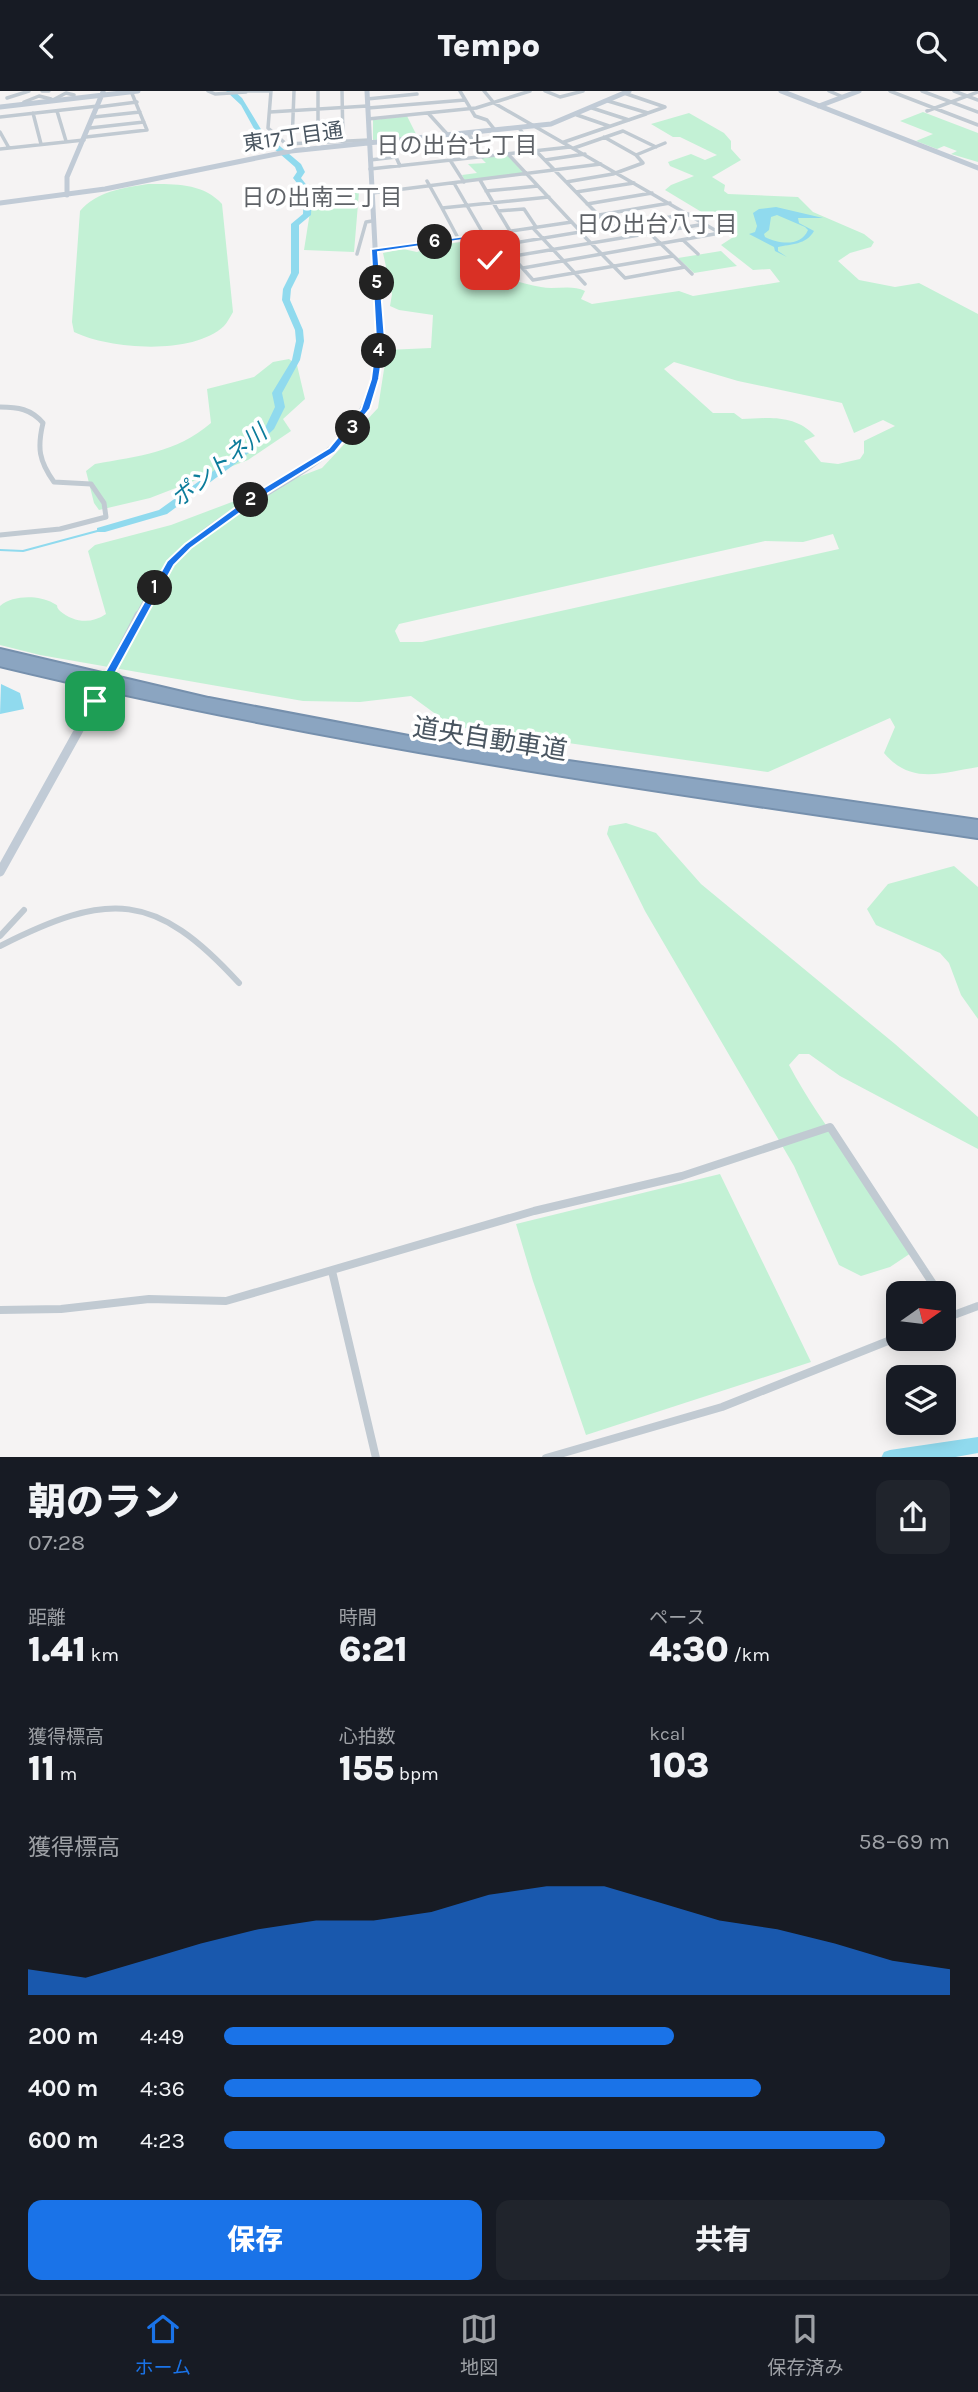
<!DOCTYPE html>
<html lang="ja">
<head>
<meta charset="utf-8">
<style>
  body { margin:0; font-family:Karla,"Noto Sans JP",sans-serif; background:#20242c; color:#f1f3f6; height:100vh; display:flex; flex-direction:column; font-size:26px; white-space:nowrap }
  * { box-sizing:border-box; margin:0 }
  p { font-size:23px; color:#9ea1a6 }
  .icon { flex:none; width:38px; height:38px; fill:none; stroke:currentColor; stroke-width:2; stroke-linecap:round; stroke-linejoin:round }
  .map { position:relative; height:1366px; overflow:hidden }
  .panel { display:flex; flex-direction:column; background:#171b24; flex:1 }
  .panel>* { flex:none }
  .needle { width:46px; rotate:76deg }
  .controls { position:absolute; left:886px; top:1190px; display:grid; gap:14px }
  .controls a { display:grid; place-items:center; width:70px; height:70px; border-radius:14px; background:#171b24; box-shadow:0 4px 18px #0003; font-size:35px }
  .pin { position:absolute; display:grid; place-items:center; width:60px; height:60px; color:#fff; margin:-30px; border-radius:14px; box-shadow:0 4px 10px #0006 }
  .km { position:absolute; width:35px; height:35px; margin:-18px; border-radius:50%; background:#222; color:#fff; font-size:19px; line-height:35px; text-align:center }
  .round { display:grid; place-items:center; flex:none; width:74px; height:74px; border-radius:14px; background:#20242c }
  .summary { display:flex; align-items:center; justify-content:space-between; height:119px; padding:0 28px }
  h1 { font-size:38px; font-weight:800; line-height:52px }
  .stats { display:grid; grid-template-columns:repeat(3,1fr); gap:10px; height:119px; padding:7px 28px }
  .stats div { display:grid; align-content:center }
  .stats b { font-size:35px; font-weight:800 }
  .stats small { font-size:19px; font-weight:400 }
  .stats p { font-size:19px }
  .chart { height:196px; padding:14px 28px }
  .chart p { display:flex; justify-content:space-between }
  .chart svg { width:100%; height:126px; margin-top:7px; fill:#1a73e8; opacity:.7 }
  .cta { display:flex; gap:14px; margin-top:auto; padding:14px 28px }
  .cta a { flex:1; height:80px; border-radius:14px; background:#1a73e8; color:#fff; font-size:28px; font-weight:800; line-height:80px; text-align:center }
  .cta a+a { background:#20242c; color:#f1f3f6 }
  ul { padding:0 28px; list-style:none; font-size:23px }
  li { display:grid; grid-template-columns:112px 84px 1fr; align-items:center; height:52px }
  li i { height:18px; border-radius:9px; background:#1a73e8 }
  header { display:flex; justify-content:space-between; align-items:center; height:91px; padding:0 28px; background:#171b24; font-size:32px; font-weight:800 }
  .tab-bar { display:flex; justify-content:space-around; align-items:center; height:98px; border-top:2px solid #363941; background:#171b24; font-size:19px; color:#9ea1a6 }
  .tab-bar a { display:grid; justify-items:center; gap:4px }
  .tab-bar .selected { color:#1a73e8 }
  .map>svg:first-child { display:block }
  .green { fill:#c3f1d5; fill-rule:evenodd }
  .water { fill:#90daee; fill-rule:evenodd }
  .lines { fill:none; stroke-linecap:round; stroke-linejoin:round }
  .stream { stroke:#90daee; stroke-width:2 }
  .river { fill:#90daee; fill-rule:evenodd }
  .highway-casing { stroke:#7690ad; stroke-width:14 }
  .street-far3 { stroke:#c1cad2; stroke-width:3.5 }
  .street-far2 { stroke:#c1cad2; stroke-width:5 }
  .street-far1 { stroke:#c1cad2; stroke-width:6 }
  .street { stroke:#c1cad2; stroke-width:8 }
  .secondary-far2 { stroke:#c1cbd6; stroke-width:5 }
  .secondary-far1 { stroke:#c1cbd6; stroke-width:7 }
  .secondary { stroke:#c1cbd6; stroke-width:9 }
  .highway { stroke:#8ba5c1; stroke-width:10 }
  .secondary-bridge { stroke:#c1cbd6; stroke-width:9 }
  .route { fill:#1a73e8; stroke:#fff; stroke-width:2 }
  .labels { text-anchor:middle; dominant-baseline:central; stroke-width:7; stroke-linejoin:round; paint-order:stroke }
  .far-street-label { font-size:21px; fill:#4a5661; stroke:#fff }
  .far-neighbourhood-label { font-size:23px; fill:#5f6368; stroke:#fff }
  .far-water-label { font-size:23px; font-style:italic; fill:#0c7c9b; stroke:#fff }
  .street-label { font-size:26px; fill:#4a5661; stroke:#fff }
</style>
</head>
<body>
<header><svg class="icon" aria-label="back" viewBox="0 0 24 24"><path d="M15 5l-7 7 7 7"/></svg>Tempo<svg class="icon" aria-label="search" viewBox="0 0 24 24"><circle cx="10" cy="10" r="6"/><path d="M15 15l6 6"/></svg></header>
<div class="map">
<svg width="978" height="1367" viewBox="0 0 978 1367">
  <rect width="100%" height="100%" fill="#f5f3f3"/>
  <!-- green -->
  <path class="green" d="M923 21 978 42V71L951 63 957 60 944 55 937 58 916 50 933 43 900 30Z
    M689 22 724 42 731 50V58L741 69 712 86 725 94 724 100 728 103 798 106 813 121 864 143 874 151 871 156 850 162 838 170 859 189 895 196 919 192 978 223V676C941 682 911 694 884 662L895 636 890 627 768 681 452 635 411 605 360 611 303 610 40 564 0 554V515C13 504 38 504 53 512 61 516 54 514 60 520 74 532 92 533 106 523L88 460 95 454 171 434 322 377 378 317 387 259 431 257 433 224 399 219 390 215 392 203 383 162 403 158 417 161 433 155 461 151 478 167 472 171C491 183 519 192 541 196 555 199 572 193 585 200L581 208 592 213 679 200 693 205 780 191 770 178 753 179 721 154 738 143 665 99 671 94 694 85 670 75 668 71 691 63 705 69 717 64 680 46H673L651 33ZM674 271 738 290 842 312 854 342 883 329 895 335 864 350V362L860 368 838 373 821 371 804 350 815 345C795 323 768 327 742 328L734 322H713L664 278ZM833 443 839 458 422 551H400L395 540 399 533 765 450 803 451Z
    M407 25 417 45 373 49V29Z
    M507 64 526 84 465 90 462 84 477 82 468 73 486 72 481 67Z
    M148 93C175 93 203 92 222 113L233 221C230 226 227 232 224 235 192 265 109 258 74 241L72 231 80 120C97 100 123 97 148 93Z
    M359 101 354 161 304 159 313 102Z
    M721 160 737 175 694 182 678 167Z
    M289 268 297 274 305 308 283 328 291 340 248 369 150 407 99 419 94 412 86 380 95 373C138 365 176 362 211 332L207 298 254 286 273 271Z
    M626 732 656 742 701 793 895 953 978 1026V1058L840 985 809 963H799L789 974C824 1040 875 1096 911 1162L890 1176 861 1185 839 1174 794 1075 645 820 607 743 609 735Z
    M954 775 978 796V928L961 904 949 872 940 862 876 834 867 818 888 793Z
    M720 1083 811 1271 586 1344 533 1190 516 1133Z"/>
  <!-- water -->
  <path class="water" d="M776 116 823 127H798L799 132 814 140C806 154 791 153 778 156V160L787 166 775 160 774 156 749 143 755 141 757 135 753 122 759 118ZM777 124 805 136 808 139C801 156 779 153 765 146L764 143 769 139 771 126Z
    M1 593 20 602 24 618 0 623Z"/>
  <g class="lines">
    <!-- stream -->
    <path class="stream" d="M0 459 23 460 101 439"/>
    <!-- river -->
    <path class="river" d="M226 0H234L242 7 262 40 301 73 305 81 301 87 312 101 311 124 299 134V182L291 198 290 209 303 239 304 250 300 269 282 302 285 316 274 338 243 367 167 423 105 441H97V437L159 419 237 363 265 337 275 316 272 302 292 269 296 250 295 239 282 209 283 198 291 182V133L303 123 304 101 293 87 297 81 295 76 257 43 241 14Z
      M978 1346V1362L950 1367H881L884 1361 890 1359Z"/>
    <!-- highway casing -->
    <g class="highway-casing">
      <path id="highway" d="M0 563 208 612 450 658 978 734
        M0 570C323 648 650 695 978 742"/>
    </g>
    <!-- street-far3 -->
    <path class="street-far3" d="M42 0H49
      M208 0 215 3 246 1
      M246 0H270
      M271 0 268 37 286 53 369 49
      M318 0V51
      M342 0 343 50
      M460 0 475 25 487 29 495 39
      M484 0 494 12 720 142 523 177
      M545 0 560 6 583 0
      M829 0 843 6
      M890 0 978 34
      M922 0 978 21
      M954 0 978 9
      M7 7 29 0
      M367 8 417 3
      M51 10 66 2 74 4
      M608 10 648 22 665 16 624 2
      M24 11 39 5 51 8
      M98 16 137 11
      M368 17 465 9
      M592 17 629 29
      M57 20 66 50
      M927 20 978 1
      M270 21 367 15
      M33 22 41 53
      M428 22 448 44
      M577 24 609 35
      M0 26 98 15
      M94 26 140 21
      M368 28 476 17 530 0
      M90 37 144 31
      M519 37 536 60 610 136
      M0 41 9 57
      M468 42 483 66
      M86 46 147 39 131 0
      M604 46 636 64
      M564 51 646 23
      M292 52 294 0
      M574 57 623 40 656 56
      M0 58 84 49
      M508 63 581 141
      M370 69 396 66 400 75
      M450 69 464 91
      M545 69 585 63
      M370 78 570 56
      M480 89 498 120 524 118 536 136
      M427 90 442 117 549 106
      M566 91 613 83 643 72 636 64 665 52
      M454 92 484 144
      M486 100 538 95
      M576 101 634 92
      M372 102 601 73
      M587 113 652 102
      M442 117 458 147
      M498 120 510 140
      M599 124 670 112
      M638 131 685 176
      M533 137 585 193
      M580 141 625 187 685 176 692 183
      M492 143 572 131
      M683 149 698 163
      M502 154 688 123
      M374 159 492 143 533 189 673 165
      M357 163 366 131 372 130
      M490 169 705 133"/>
    <!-- street-far2 -->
    <path class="street-far2" d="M0 316C18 316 31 318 43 332 37 357 39 370 54 391L91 393 104 412 106 426 60 438 0 444"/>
    <!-- street-far1 -->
    <path class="street-far1" d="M0 845 24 819
      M0 855C109 800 155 800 239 892"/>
    <!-- street -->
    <path class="street" d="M332 1180 376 1367
      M943 1208 947 1215
      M0 1219 61 1218 149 1208 226 1210 534 1120 682 1085 830 1036 939 1202
      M943 1228 978 1215
      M546 1367 722 1316 898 1246"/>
    <!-- secondary-far2 -->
    <path class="secondary-far2" d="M367 0 379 233
      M781 0 978 77
      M819 15 859 0
      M0 16 138 0
      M67 104V86L103 1
      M0 112 105 98 291 60 551 33 629 0"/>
    <!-- secondary-far1 -->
    <path class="secondary-far1" d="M138 526C151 501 165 475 187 456 273 379 387 375 379 231"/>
    <!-- secondary -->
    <path class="secondary" d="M115 571 139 524
      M0 781 95 610"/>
    <!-- highway -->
    <use href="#highway" class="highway"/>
    <!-- secondary-bridge -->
    <path class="secondary-bridge" d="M95 610 115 571"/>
  </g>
  <!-- route -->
  <path class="route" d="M495 141 515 167 487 170V167L507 164 490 145 378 161 385 249 379 288 370 318 335 361 262 406 191 457 174 474 100 610 91 613 89 610 167 470 185 453 255 402 329 357 361 318 371 288 376 249 371 158Z"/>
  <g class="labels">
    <!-- far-street labels -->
    <g class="far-street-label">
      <text transform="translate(293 46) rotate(-8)">東17丁目通</text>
    </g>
    <!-- far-neighbourhood labels -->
    <g class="far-neighbourhood-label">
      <text x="457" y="54">日の出台七丁目</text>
      <text x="322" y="106">日の出南三丁目</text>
      <text x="657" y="133">日の出台八丁目</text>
    </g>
    <!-- far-water labels -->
    <g class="far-water-label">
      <text transform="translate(219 375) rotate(-39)">ポントネ川</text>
    </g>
    <!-- street labels -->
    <g class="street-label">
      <text transform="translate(490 648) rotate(9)">道央自動車道</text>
    </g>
  </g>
</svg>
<div class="controls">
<a><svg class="needle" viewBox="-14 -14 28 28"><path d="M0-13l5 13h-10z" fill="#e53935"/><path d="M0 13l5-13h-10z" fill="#9ea1a6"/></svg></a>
<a><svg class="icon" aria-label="layers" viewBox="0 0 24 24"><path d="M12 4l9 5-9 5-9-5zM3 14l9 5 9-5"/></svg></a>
</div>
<div class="pin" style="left:95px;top:610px;background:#1e9e55"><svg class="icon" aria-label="arrive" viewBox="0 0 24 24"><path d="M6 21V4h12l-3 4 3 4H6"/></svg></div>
<div class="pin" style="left:490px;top:169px;background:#d93025"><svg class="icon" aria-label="check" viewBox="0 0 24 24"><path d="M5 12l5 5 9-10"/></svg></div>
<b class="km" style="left:155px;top:497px">1</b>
<b class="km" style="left:251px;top:409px">2</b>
<b class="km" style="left:353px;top:337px">3</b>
<b class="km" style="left:379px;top:260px">4</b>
<b class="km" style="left:377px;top:192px">5</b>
<b class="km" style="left:435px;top:151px">6</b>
</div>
<section class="panel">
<div class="summary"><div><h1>朝のラン</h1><p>07:28</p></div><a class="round"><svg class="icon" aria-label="share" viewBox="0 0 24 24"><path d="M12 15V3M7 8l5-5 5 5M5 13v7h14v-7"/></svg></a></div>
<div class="stats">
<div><p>距離</p><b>1.41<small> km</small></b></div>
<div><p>時間</p><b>6:21</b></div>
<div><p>ペース</p><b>4:30<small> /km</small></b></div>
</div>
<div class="stats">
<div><p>獲得標高</p><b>11<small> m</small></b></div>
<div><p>心拍数</p><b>155<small> bpm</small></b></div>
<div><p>kcal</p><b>103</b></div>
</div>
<div class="chart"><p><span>獲得標高</span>58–69 m</p>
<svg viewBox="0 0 160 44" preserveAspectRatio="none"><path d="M0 44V35L10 38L20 32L30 26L40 21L50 18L60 18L70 15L80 9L90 6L100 6L110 12L120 18L130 21L140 26L150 32L160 35V44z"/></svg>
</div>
<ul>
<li><b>200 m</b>4:49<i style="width:62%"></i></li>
<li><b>400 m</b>4:36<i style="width:74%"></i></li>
<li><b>600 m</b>4:23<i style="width:91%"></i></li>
</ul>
<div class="cta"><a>保存</a><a>共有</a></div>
</section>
<nav class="tab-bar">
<a class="selected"><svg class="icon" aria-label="home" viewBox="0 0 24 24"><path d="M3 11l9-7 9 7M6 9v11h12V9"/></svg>ホーム</a>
<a><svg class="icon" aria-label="map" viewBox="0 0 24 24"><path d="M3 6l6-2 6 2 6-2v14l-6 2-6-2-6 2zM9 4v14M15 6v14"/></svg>地図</a>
<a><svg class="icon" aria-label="saved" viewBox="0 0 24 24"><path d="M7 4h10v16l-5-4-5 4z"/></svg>保存済み</a>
</nav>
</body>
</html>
